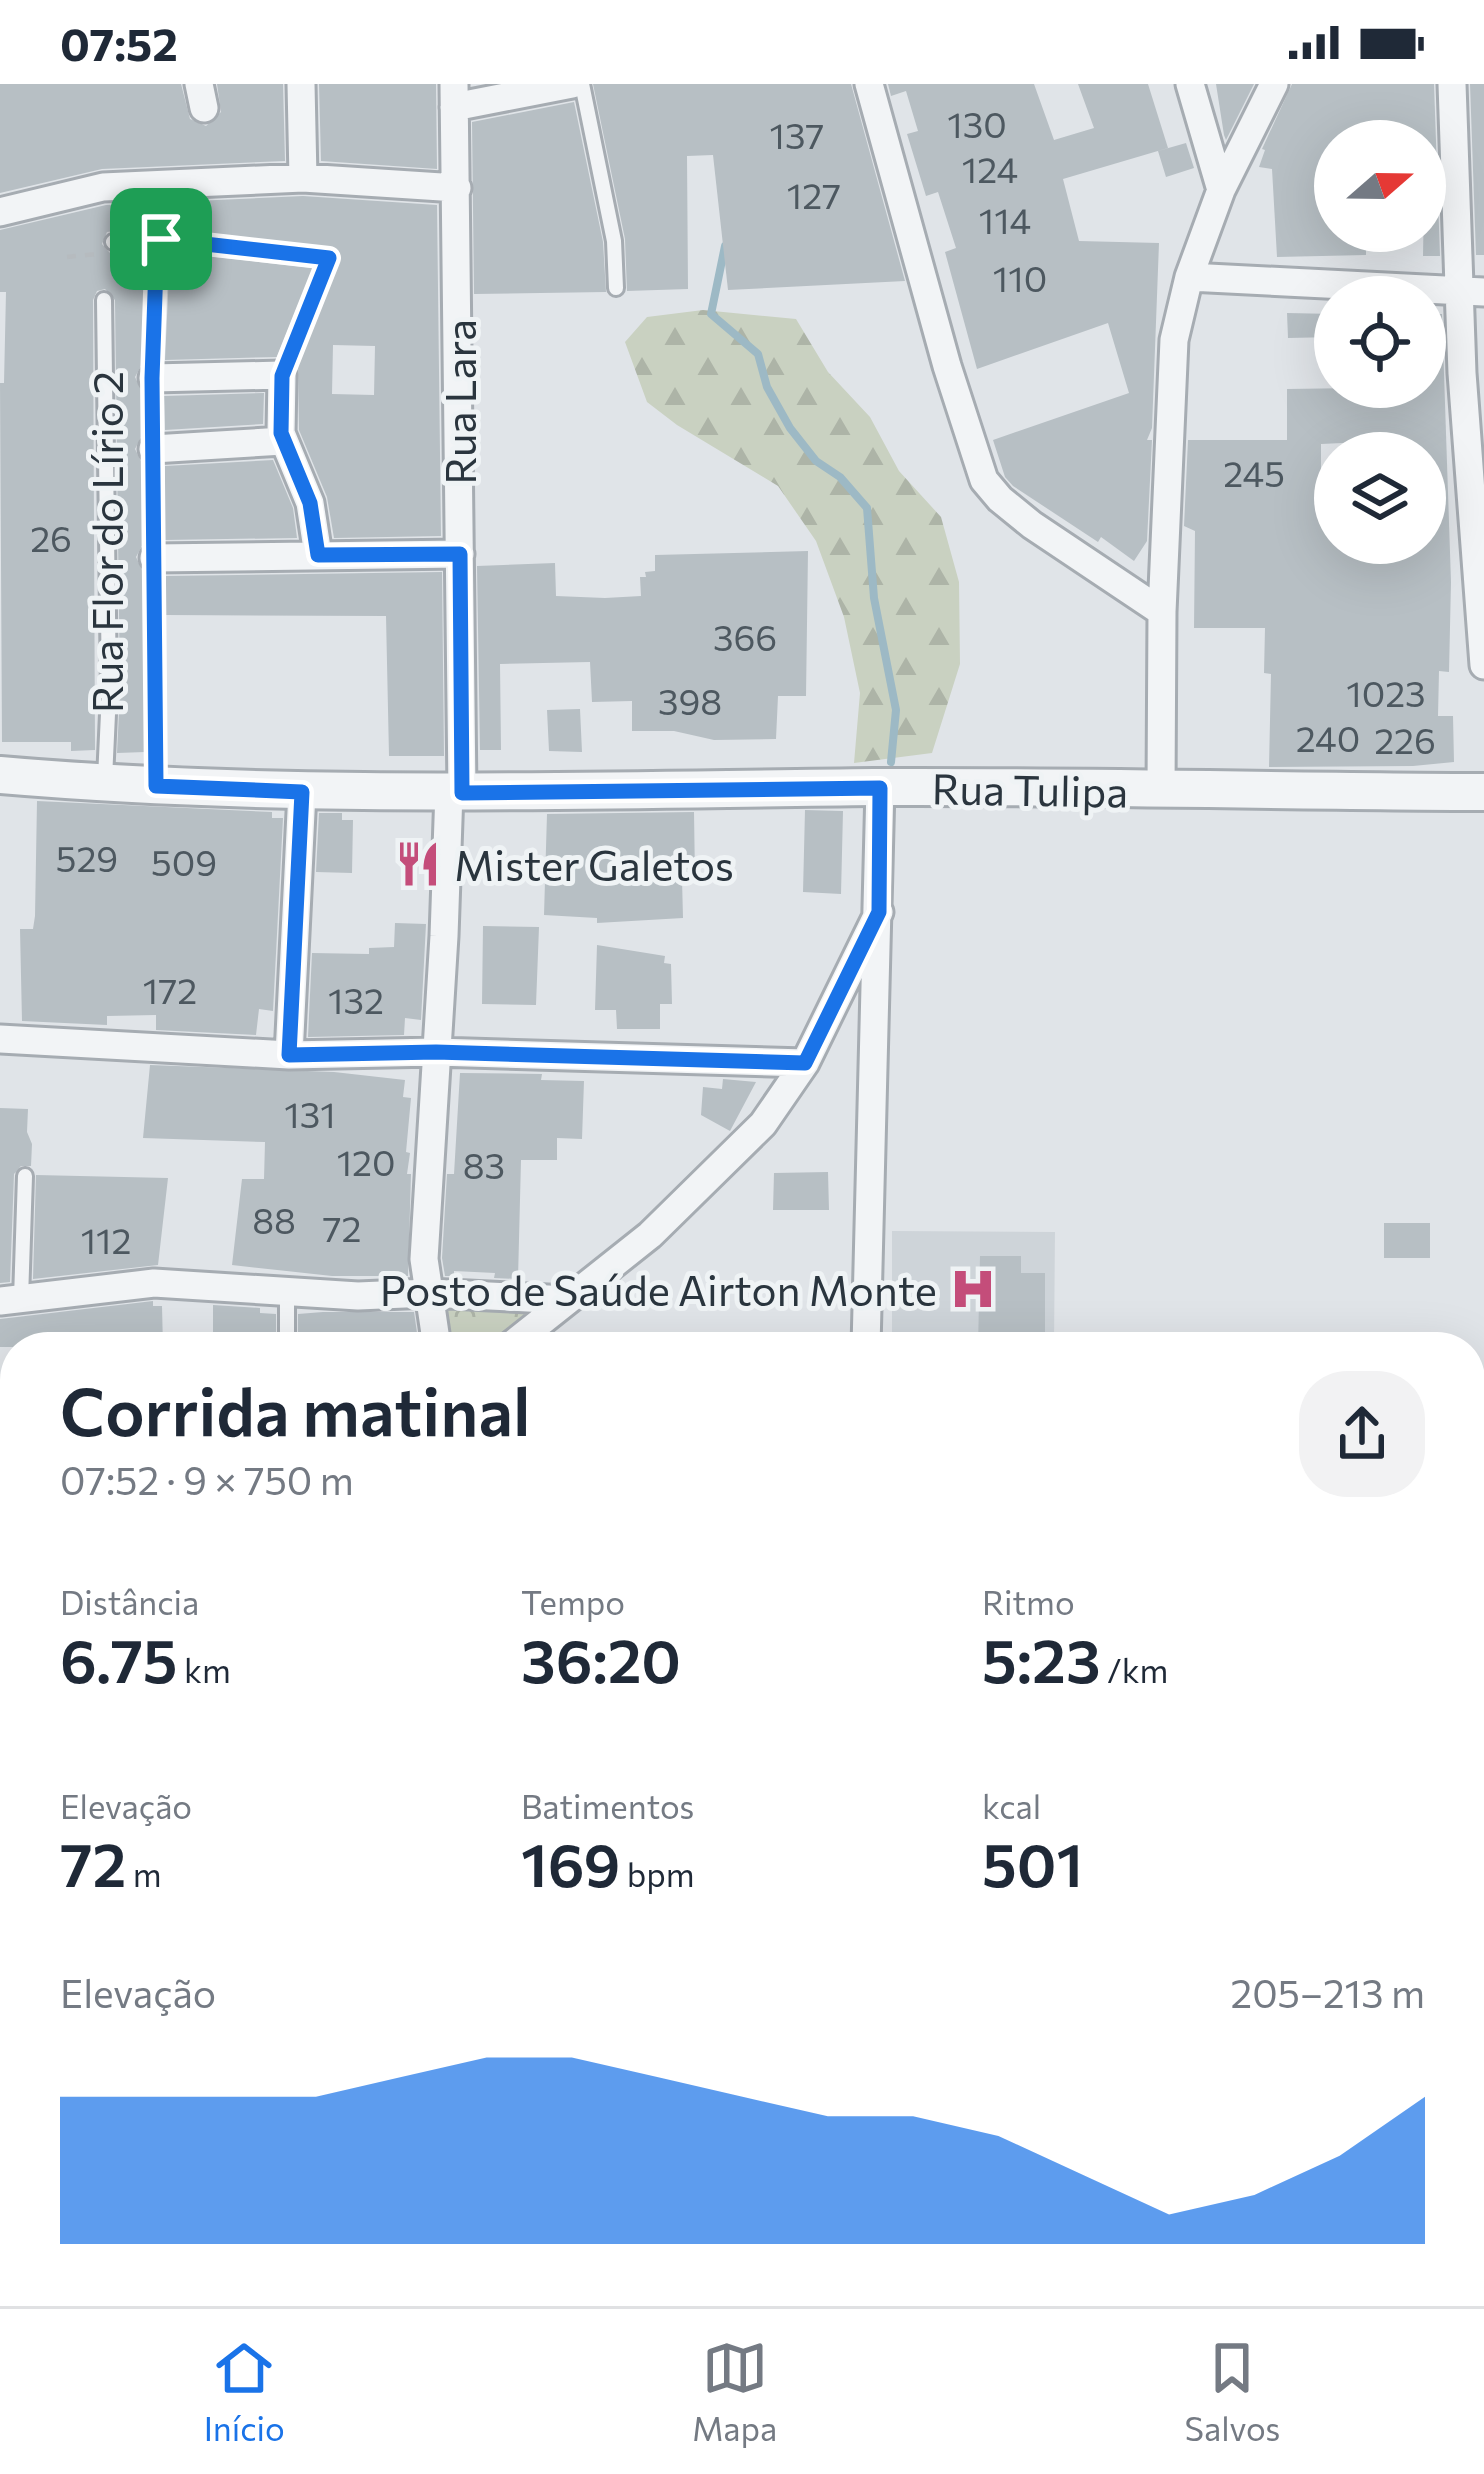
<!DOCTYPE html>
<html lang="pt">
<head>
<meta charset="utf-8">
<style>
  body { margin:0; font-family:Commissioner,sans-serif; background:#f2f2f3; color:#1f2937; height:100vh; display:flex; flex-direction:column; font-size:45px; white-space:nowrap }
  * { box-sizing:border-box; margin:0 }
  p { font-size:39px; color:#747a83 }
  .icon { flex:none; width:66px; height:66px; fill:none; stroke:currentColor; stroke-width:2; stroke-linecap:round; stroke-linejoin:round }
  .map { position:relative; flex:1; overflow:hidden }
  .side { position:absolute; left:0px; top:1248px; width:1485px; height:975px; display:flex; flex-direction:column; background:#fff; border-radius:48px 48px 0 0; box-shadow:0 12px 48px #0002 }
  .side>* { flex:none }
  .needle { width:78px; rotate:70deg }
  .fabs { position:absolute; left:1314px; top:36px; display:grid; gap:24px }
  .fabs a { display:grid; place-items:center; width:132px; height:132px; border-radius:50%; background:#fff; box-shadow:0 12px 48px #0002; font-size:60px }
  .pin { position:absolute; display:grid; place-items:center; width:102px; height:102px; color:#fff; margin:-51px; border-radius:24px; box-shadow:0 6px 18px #0006 }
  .round { display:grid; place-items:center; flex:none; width:126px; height:126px; border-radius:48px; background:#f2f2f3 }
  .overview { display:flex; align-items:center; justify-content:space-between; height:204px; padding:0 60px }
  h1 { font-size:66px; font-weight:600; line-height:90px }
  .metrics { display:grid; grid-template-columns:repeat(3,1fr); gap:18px; height:204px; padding:12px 60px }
  .metrics div { display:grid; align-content:center }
  .metrics b { font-size:60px; font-weight:600 }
  .metrics small { font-size:33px; font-weight:400 }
  .metrics p { font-size:33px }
  .chart { height:336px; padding:24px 60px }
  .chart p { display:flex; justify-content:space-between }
  .chart svg { width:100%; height:216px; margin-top:12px; fill:#1a73e8; opacity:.7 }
  .status { display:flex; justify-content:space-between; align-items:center; height:84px; padding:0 60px; background:#fff; direction:ltr }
  .status svg { height:33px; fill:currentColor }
  .dock { display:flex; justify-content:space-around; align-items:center; height:168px; border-top:3px solid #e0e1e3; background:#fff; font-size:33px; color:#747a83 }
  .dock a { display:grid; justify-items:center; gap:6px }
  .dock .on { color:#1a73e8 }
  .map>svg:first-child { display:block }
  .built { fill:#ced4d9 }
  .forest { fill:url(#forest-firs) }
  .park { fill:url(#park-crowns) }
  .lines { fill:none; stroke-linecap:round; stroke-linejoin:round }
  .stream { stroke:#9db9c5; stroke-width:8 }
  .building { fill:#b7bfc4; fill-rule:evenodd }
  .service-casing { stroke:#a6acb2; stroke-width:20 }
  .minor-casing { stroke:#a6acb2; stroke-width:33 }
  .tertiary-casing { stroke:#a6acb2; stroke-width:42 }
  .path { stroke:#b6bbbf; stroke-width:4.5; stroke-dasharray:9 9; stroke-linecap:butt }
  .service { stroke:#f2f4f6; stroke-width:14 }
  .minor { stroke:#f2f4f6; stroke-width:27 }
  .tertiary { stroke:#f2f4f6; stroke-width:36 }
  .route-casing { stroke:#fff; stroke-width:24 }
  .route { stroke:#1a73e8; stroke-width:15 }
  .labels { text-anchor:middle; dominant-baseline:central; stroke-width:10; stroke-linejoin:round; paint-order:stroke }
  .number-label { font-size:36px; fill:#4d5860 }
  .street-label { font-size:42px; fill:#2a353e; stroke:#eff3f5 }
  .poi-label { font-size:42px; fill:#2a353e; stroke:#eff3f5; text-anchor:start }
</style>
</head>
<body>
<div class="status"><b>07:52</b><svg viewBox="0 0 49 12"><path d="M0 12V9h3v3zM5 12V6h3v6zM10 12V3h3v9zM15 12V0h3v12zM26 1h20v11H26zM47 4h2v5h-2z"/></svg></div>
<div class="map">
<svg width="1484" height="2222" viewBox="0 0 1484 2222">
  <defs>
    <pattern id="forest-firs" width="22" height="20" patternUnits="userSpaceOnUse" patternTransform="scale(3)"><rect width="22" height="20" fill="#c9d1c1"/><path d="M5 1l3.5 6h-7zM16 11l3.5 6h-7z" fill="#adb4a7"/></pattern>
    <pattern id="park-crowns" width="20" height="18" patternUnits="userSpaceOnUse" patternTransform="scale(3)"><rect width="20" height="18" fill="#c9d1c1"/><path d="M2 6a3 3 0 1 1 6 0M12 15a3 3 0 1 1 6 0" fill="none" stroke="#adb4a7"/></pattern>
  </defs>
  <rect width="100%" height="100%" fill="#e0e4e8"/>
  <!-- built -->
  <path class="built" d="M892 1147 1055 1148 1054 1263H892Z"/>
  <!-- forest -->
  <path class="forest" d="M703 226 796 235 828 288 870 333 899 387 941 433 959 498 960 580 932 669 854 679 860 609 844 533 816 457 778 402 677 341 647 318 625 258 647 233Z"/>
  <!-- park -->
  <path class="park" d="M544 1219 491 1263H448L447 1221Z"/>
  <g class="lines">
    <!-- stream -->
    <path class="stream" d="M725 162 711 230 758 270 767 303 790 344 816 377 840 393 867 424 874 514 896 626 891 678"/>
  </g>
  <!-- building -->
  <path class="building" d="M0 0H181L190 35 206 42 221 28 217 0H283L285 77 102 85 0 109Z
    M319 0H436L437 85 321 77Z
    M593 0H851L905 197 728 206 713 71 687 72 688 205 627 207 625 155Z
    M888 0H1034L1054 56 1094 44 1078 0H1148L1168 64 1063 95 1079 157 1159 159 1152 344 1147 356H1152L1147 457 1134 477 1101 453 1098 458 1013 402 1005 393 993 356 1129 309 1108 239 977 285 945 168 956 164 938 108 926 112 907 50 918 47 906 7 891 12Z
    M1216 0H1254L1226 56 1224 51Z
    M1292 0H1434L1440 172H1423L1425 57H1335V147H1366V171L1277 173 1272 85 1259 83 1265 66 1262 65Z
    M1470 0H1484V171H1476Z
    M574 18 603 158 606 208 474 210 472 38Z
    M1186 59 1194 84 1166 93 1158 67Z
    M303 112 437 121 441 452 334 454 327 413 299 346 298 282 339 178 336 165 148 143 107 148 102 160 110 169 148 165 142 280 135 293 142 308V351L135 365 142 379 143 460 136 473 143 488 145 668 117 669 120 608 115 216 105 205 97 207 93 216 95 666 71 667V658H2L0 299H4L6 208H0V146L106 121ZM333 261 375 262 374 311 332 310Z
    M170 168 313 184 277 273 165 276Z
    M1287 229 1335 230V253L1288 254Z
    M1425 230H1442L1451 498 1449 588 1439 587 1438 632H1453L1454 678 1413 682 1269 683 1271 590 1264 589 1265 544H1194L1195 447 1184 442 1188 356H1287V305L1425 303ZM1364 358V369H1425V459H1335V404H1321V360Z
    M264 309 263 340 165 346 164 312Z
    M273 376 293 424 297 454 165 456V382Z
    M808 467 806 612H778L776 655 714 656 674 647H632V617L592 618 590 578 500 580 501 666H480L477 482 555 479 556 512 605 514 641 512 640 493H646L645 488 655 487V471Z
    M442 488 444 672H389L386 532 166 531V492Z
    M580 625 582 668 549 667 547 626Z
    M37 717 272 728V734H283L273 927 259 925 256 951 156 946V931L107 932V941L22 937 20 845H33L35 832Z
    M805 726 843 727 841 810 803 808Z
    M694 728 695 795H682L683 834 597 839V834L544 831 547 730Z
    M319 729H342V736H353L352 789 316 788Z
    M395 839 426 840 421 936 405 934 404 951 308 953 312 869 369 870V864L394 863Z
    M483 842 539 843 536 921 482 920Z
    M597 861 665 872 664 879 671 880 672 920H660V945H617L616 926H595Z
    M150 981 334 988 405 996 403 1013 411 1014 406 1068 410 1069 407 1090H411L408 1192H332L232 1181 242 1095H264L265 1058 143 1054Z
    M460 989 542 990 541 996 584 997 582 1055 557 1054V1076H521L518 1195 494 1194 495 1189 454 1187V1192H445L442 1174 447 1090H454Z
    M723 995 756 998 730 1047 701 1031 703 1003 722 1005Z
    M0 1024 28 1025 27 1048 32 1060 31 1082H21L14 1090 10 1198 0 1199Z
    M828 1088 829 1126H773L774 1089Z
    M36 1091 168 1094 158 1181 33 1195Z
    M1384 1139H1430V1174H1384Z
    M980 1172H1021V1189H1045V1263H978Z
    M153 1217V1222H162L163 1263H0V1235Z
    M213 1221 260 1224V1229L276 1230V1263H213Z
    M323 1228H414L419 1263H298V1230Z"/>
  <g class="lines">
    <!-- service casing -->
    <g class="service-casing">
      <path id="service" d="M582 0 614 157 616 204
        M113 158 147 154 329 174 282 291
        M104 216 109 608 105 695
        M156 697 153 294 156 182 161 155
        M21 1215 25 1092
        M287 1263V1207
        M1470 1712H1484
        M1470 1842H1484"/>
    </g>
    <!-- minor casing -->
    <g class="minor-casing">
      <path id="minor" d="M199 0 204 24
        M301 0 303 94
        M454 0 462 709
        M869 0 947 282 984 396 1000 415 1032 441 1162 528
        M1190 0 1221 106
        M1452 0 1462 289 1484 581
        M454 23 572 0
        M0 128 103 103 303 94 457 104
        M1189 193 1484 208
        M153 294 282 291 281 349 310 419 318 471
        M153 365 283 357
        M154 474 460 470
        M1161 706 1162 528 1174 256 1189 193 1221 106 1274 0
        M0 955 289 971 436 968 805 979
        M289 971 302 708
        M0 1217 154 1199 358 1212 428 1209 568 1216
        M437 1263 424 1175 444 852 449 707
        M509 1263 650 1151 763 1040 805 979 879 828
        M866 1263 880 703
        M0 1380H15
        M1470 1384H1484
        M0 1640 15 1630
        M0 1935 15 1936
        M1470 1958 1484 1959
        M284 2208V2222
        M871 2208V2222
        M1114 2222 1131 2208
        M1377 2222V2208"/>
    </g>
    <!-- tertiary casing -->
    <g class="tertiary-casing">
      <path id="tertiary" d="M0 691C291 716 582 706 874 703 1077 702 1281 707 1484 708"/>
    </g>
    <!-- path -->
    <path class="path" d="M67 173 97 170"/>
    <!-- service -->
    <use href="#service" class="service"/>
    <!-- minor -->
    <use href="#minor" class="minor"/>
    <!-- tertiary -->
    <use href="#tertiary" class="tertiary"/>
  </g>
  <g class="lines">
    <!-- route casing -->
    <g class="route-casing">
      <path id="route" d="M161 155 329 174 282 292 281 349 310 419 318 471 460 470 462 709 880 704 879 828 805 979 436 968 289 971 302 708 156 702 152 294 156 182Z"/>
    </g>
    <!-- route -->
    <use href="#route" class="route"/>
  </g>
  <!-- icons -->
  <defs>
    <g id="restaurant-bare" transform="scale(3.6)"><path d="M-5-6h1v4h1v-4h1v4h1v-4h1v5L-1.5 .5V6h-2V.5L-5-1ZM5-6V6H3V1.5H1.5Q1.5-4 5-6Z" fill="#c44d7a" stroke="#eff3f5" stroke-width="2.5" paint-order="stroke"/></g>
    <g id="hospital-bare" transform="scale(3.6)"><path d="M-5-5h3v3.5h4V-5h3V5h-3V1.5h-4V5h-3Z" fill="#c44d7a" stroke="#eff3f5" stroke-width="2.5" paint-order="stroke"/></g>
  </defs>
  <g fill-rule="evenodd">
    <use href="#restaurant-bare" x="418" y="780"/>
    <use href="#hospital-bare" x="973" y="1205"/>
  </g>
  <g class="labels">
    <!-- number labels -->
    <g class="number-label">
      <text x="977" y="39">130</text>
      <text x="797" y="50">137</text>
      <text x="990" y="84">124</text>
      <text x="814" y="110">127</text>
      <text x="1005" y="135">114</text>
      <text x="1020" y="193">110</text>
      <text x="1254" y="388">245</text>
      <text x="51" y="453">26</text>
      <text x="745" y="552">366</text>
      <text x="1386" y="608">1023</text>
      <text x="690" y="616">398</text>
      <text x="1328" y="653">240</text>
      <text x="1405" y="655">226</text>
      <text x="87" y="773">529</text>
      <text x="184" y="777">509</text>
      <text x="170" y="905">172</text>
      <text x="356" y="915">132</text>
      <text x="310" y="1029">131</text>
      <text x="366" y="1077">120</text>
      <text x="484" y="1080">83</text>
      <text x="274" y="1135">88</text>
      <text x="342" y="1143">72</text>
      <text x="106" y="1155">112</text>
    </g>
    <!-- street labels -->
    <g class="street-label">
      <text transform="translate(459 318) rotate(-90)">Rua Lara</text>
      <text transform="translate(106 458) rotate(-90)">Rua Flor do Lírio 2</text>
      <text transform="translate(1030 705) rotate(1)">Rua Tulipa</text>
    </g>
    <!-- poi labels -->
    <g class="poi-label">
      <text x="454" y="780">Mister Galetos</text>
      <text x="937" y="1205" text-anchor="end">Posto de Saúde Airton Monte</text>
    </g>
  </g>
</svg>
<div class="fabs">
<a><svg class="needle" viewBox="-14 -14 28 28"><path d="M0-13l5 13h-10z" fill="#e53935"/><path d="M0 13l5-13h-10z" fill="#747a83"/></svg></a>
<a><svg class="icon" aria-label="locate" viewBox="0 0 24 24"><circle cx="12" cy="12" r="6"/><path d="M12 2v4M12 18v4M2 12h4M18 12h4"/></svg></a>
<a><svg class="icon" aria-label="layers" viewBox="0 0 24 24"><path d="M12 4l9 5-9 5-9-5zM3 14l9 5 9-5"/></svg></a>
</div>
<div class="pin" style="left:161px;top:155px;background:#1e9e55"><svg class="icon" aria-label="arrive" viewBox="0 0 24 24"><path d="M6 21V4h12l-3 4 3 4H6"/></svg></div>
<section class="side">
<div class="overview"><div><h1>Corrida matinal</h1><p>07:52 · 9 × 750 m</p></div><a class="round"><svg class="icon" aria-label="share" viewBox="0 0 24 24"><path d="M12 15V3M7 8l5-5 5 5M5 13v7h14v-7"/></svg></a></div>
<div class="metrics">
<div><p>Distância</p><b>6.75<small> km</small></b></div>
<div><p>Tempo</p><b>36:20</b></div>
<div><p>Ritmo</p><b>5:23<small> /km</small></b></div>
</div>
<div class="metrics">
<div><p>Elevação</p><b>72<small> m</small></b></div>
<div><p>Batimentos</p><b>169<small> bpm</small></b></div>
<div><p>kcal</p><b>501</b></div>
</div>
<div class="chart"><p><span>Elevação</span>205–213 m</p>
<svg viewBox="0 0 160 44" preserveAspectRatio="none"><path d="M0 44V14L10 14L20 14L30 14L40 10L50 6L60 6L70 10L80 14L90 18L100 18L110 22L120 30L130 38L140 34L150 26L160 14V44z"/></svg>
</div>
</section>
</div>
<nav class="dock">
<a class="on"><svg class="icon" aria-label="home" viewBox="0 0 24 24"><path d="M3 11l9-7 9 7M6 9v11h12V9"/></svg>Início</a>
<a><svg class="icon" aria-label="map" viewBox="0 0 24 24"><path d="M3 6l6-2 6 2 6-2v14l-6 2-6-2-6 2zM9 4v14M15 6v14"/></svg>Mapa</a>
<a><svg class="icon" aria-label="saved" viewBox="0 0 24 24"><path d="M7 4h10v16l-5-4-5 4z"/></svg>Salvos</a>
</nav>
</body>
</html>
